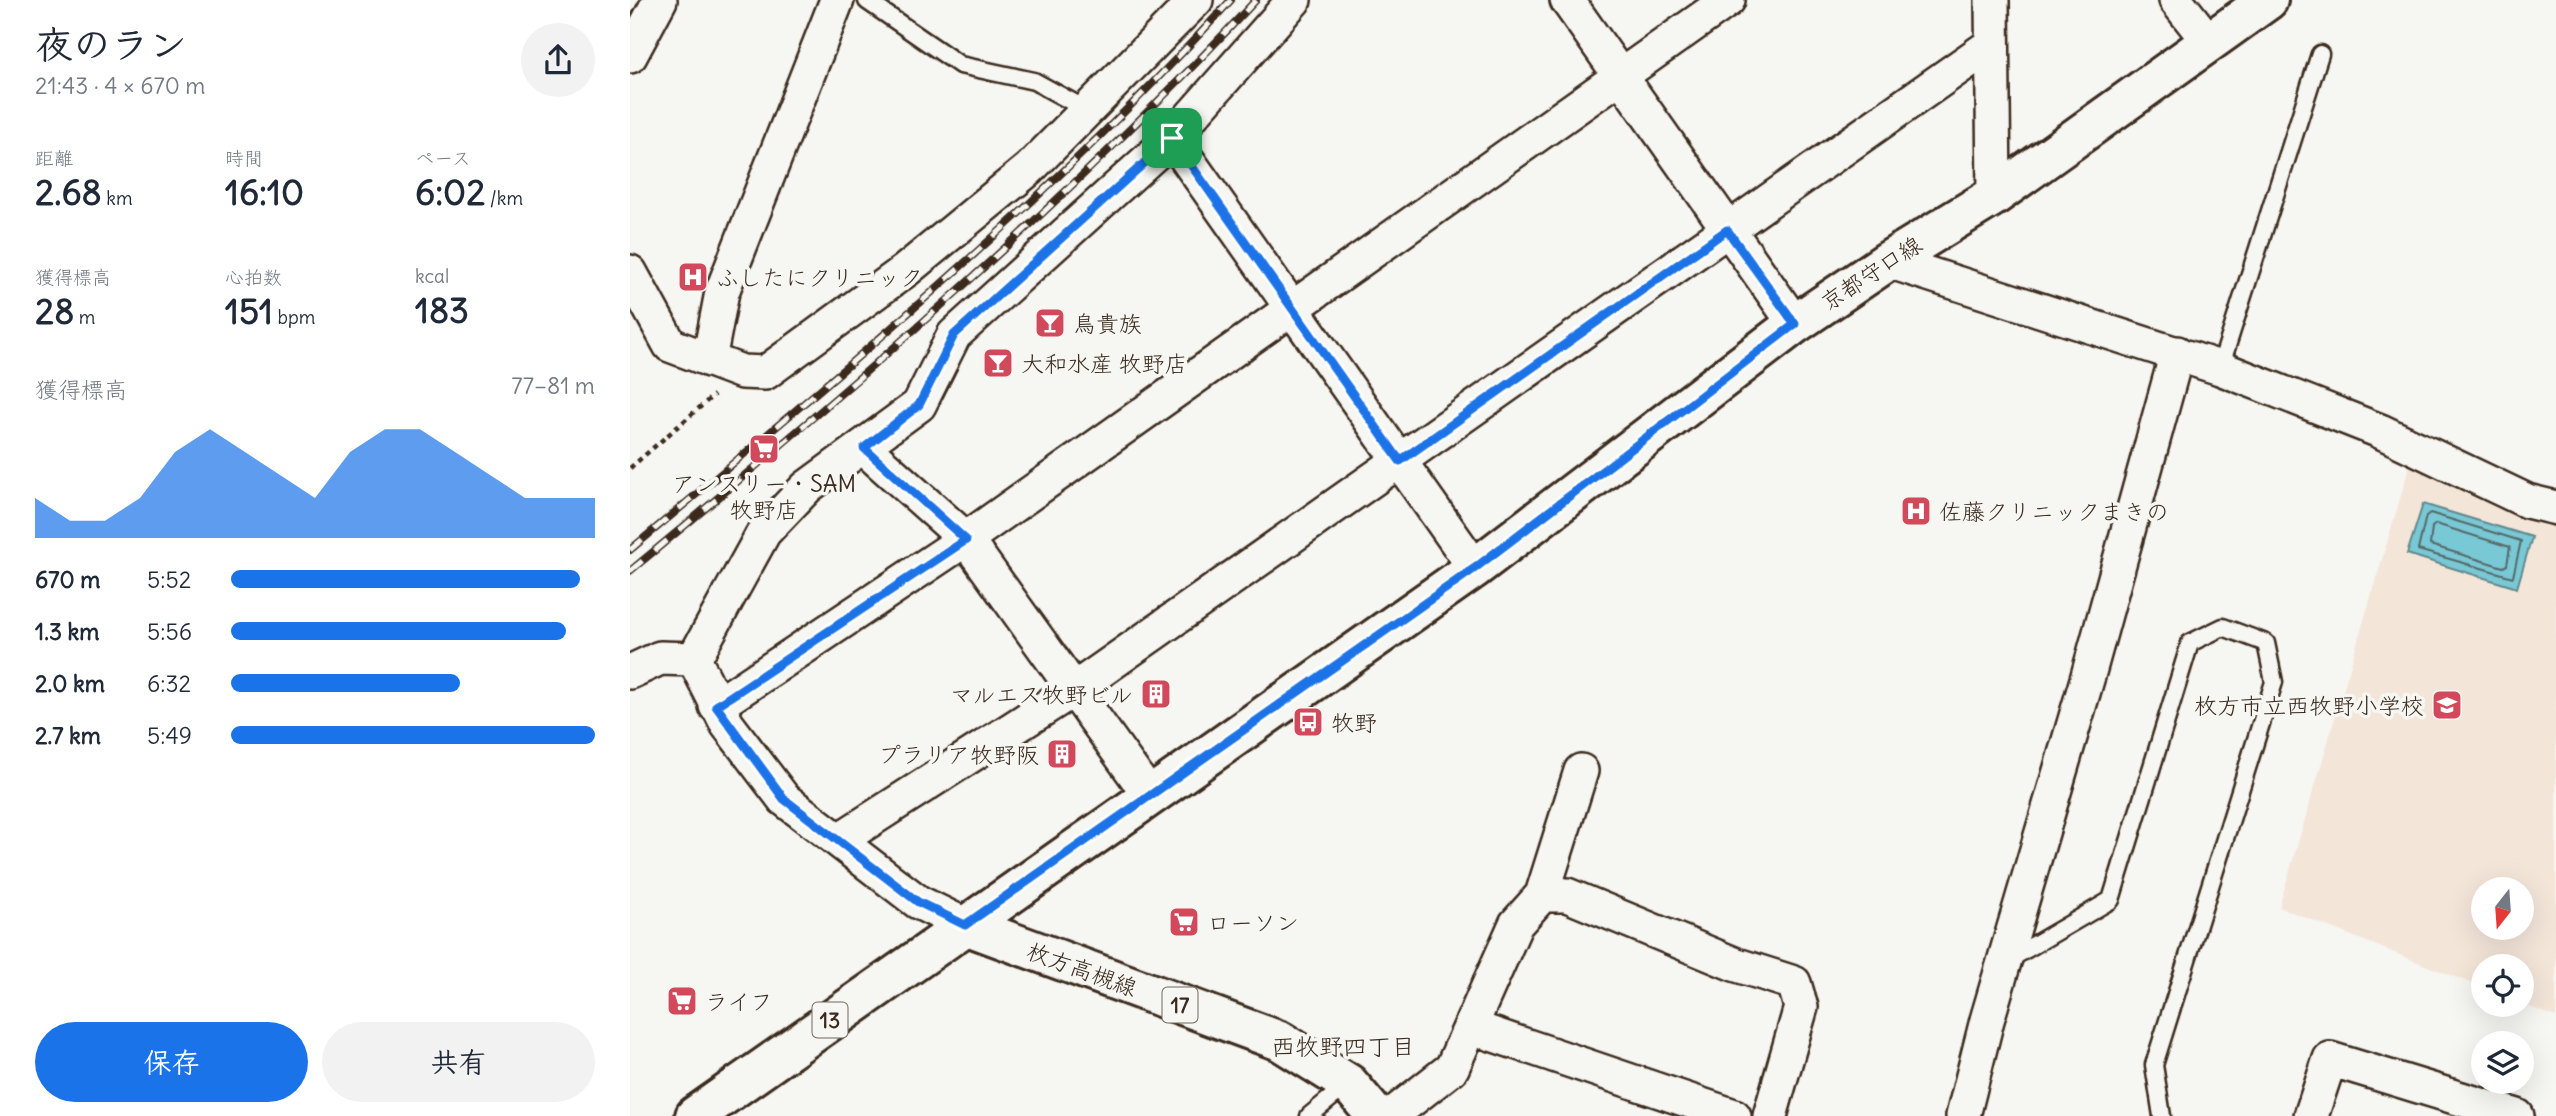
<!DOCTYPE html>
<html lang="ja">
<head>
<meta charset="utf-8">
<style>
  body { margin:0; font-family:Delius,"Klee One",sans-serif; background:#f2f2f3; color:#1f2937; height:100vh; display:flex; flex-direction:column; font-size:26px; white-space:nowrap }
  * { box-sizing:border-box; margin:0 }
  p { font-size:23px; color:#747a83 }
  .icon { flex:none; width:38px; height:38px; fill:none; stroke:currentColor; stroke-width:2; stroke-linecap:round; stroke-linejoin:round }
  .map { position:relative; flex:1; overflow:hidden }
  .side { display:flex; flex-direction:column; background:#fff; width:630px }
  .side>* { flex:none }
  .needle { width:46px; rotate:197deg }
  .controls { position:absolute; left:1841px; top:877px; display:grid; gap:14px }
  .controls a { display:grid; place-items:center; width:63px; height:63px; border-radius:50%; background:#fff; box-shadow:0 7px 28px #0002; font-size:35px }
  .pin { position:absolute; display:grid; place-items:center; width:60px; height:60px; color:#fff; margin:-30px; border-radius:14px; box-shadow:0 4px 10px #0006 }
  .round { display:grid; place-items:center; flex:none; width:74px; height:74px; border-radius:37px; background:#f2f2f3 }
  .summary { display:flex; align-items:center; justify-content:space-between; height:119px; padding:0 35px }
  h1 { font-size:38px; font-weight:800; line-height:52px }
  .figures { display:grid; grid-template-columns:repeat(3,1fr); gap:10px; height:119px; padding:7px 35px }
  .figures div { display:grid; align-content:center }
  .figures b { font-size:35px; font-weight:800 }
  .figures small { font-size:19px; font-weight:400 }
  .figures p { font-size:19px }
  .chart { height:196px; padding:14px 35px }
  .chart p { display:flex; justify-content:space-between }
  .chart svg { width:100%; height:126px; margin-top:7px; fill:#1a73e8; opacity:.7 }
  .primary-button { display:flex; gap:14px; margin-top:auto; padding:14px 35px }
  .primary-button a { flex:1; height:80px; border-radius:42px; background:#1a73e8; color:#fff; font-size:28px; font-weight:800; line-height:80px; text-align:center }
  .primary-button a+a { background:#f2f2f3; color:#1f2937 }
  ul { padding:0 35px; list-style:none; font-size:23px }
  li { display:grid; grid-template-columns:112px 84px 1fr; align-items:center; height:52px }
  li i { height:18px; border-radius:9px; background:#1a73e8 }
  main { display:flex; flex:1; min-height:0 }
  .map>svg:first-child { display:block }
  .built { fill:#f4e5d9; fill-rule:evenodd }
  .water { fill:#79c8d5; stroke:#60898c; stroke-width:2 }
  .lines { fill:none; stroke-linecap:round; stroke-linejoin:round }
  .shore { stroke:#546967; stroke-width:2 }
  .lane-casing { stroke:#3b2a1e; stroke-width:21 }
  .street-casing { stroke:#3b2a1e; stroke-width:38 }
  .primary-casing { stroke:#3b2a1e; stroke-width:44 }
  .path { stroke:#3b2a1e; stroke-width:4.5; stroke-dasharray:5 5; stroke-linecap:butt }
  .lane { stroke:#f6f6f2; stroke-width:16 }
  .street { stroke:#f6f6f2; stroke-width:33 }
  .primary { stroke:#f6f6f2; stroke-width:38 }
  .rail-casing { stroke:#3b2a1e; stroke-width:8 }
  .rail { stroke:#f6f6f2; stroke-width:5; stroke-dasharray:16; stroke-linecap:butt }
  .route-casing { stroke:#fff; stroke-width:14 }
  .route { stroke:#1a73e8; stroke-width:9 }
  .labels { text-anchor:middle; dominant-baseline:central; stroke-width:7; stroke-linejoin:round; paint-order:stroke }
  .shield { fill:#f6f6f2; stroke:#73675e; stroke-width:2 }
  .shield-label { font-size:21px; font-weight:bold; fill:#3b2a1e }
  .street-label { font-size:23px; fill:#3b2a1e; stroke:#f6f6f2 }
  .poi-label { font-size:23px; fill:#3b2a1e; stroke:#f6f6f2; text-anchor:start }
  .neighbourhood-label { font-size:24px; fill:#3b2a1e; stroke:#f6f6f2 }
</style>
</head>
<body>
<main>
<section class="side">
<div class="summary"><div><h1>夜のラン</h1><p>21:43 · 4 × 670 m</p></div><a class="round"><svg class="icon" aria-label="share" viewBox="0 0 24 24"><path d="M12 15V3M7 8l5-5 5 5M5 13v7h14v-7"/></svg></a></div>
<div class="figures">
<div><p>距離</p><b>2.68<small> km</small></b></div>
<div><p>時間</p><b>16:10</b></div>
<div><p>ペース</p><b>6:02<small> /km</small></b></div>
</div>
<div class="figures">
<div><p>獲得標高</p><b>28<small> m</small></b></div>
<div><p>心拍数</p><b>151<small> bpm</small></b></div>
<div><p>kcal</p><b>183</b></div>
</div>
<div class="chart"><p><span>獲得標高</span>77–81 m</p>
<svg viewBox="0 0 160 44" preserveAspectRatio="none"><path d="M0 44V30L10 38L20 38L30 30L40 14L50 6L60 14L70 22L80 30L90 14L100 6L110 6L120 14L130 22L140 30L150 30L160 30V44z"/></svg>
</div>
<ul>
<li><b>670 m</b>5:52<i style="width:96%"></i></li>
<li><b>1.3 km</b>5:56<i style="width:92%"></i></li>
<li><b>2.0 km</b>6:32<i style="width:63%"></i></li>
<li><b>2.7 km</b>5:49<i style="width:100%"></i></li>
</ul>
<div class="primary-button"><a>保存</a><a>共有</a></div>
</section>
<div class="map">
<svg width="1926" height="1116" viewBox="0 0 1926 1116">
  <rect width="100%" height="100%" fill="#f6f6f2"/>
  <filter id="ink" filterUnits="userSpaceOnUse"><feTurbulence type="fractalNoise" baseFrequency=".0143" numOctaves="2"/><feDisplacementMap in="SourceGraphic" scale="14" xChannelSelector="R" yChannelSelector="G"/><feConvolveMatrix kernelMatrix="1 2 1 2 8 2 1 2 1" color-interpolation-filters="sRGB"/></filter>
  <g filter="url(#ink)">
    <!-- built -->
    <path class="built" d="M1780 465 1926 522V1017L1892 1004V966H1853V988L1649 907ZM1853 889H1892V928H1853Z"/>
    <!-- water -->
    <path class="water" d="M1793 504 1902 537 1887 588 1777 554Z"/>
    <g class="lines">
      <!-- shore -->
      <path class="shore" d="M1800 513 1891 541 1883 577 1788 550 1796 516Z
        M1806 524 1880 547 1877 565 1873 567 1800 545 1802 527Z"/>
      <!-- lane casing -->
      <g class="lane-casing">
        <path id="lane" d="M237 1 330 65 404 81 457 110
          M1590 368 1690 54
          M1378 960 1481 900 1560 643 1593 627 1636 643 1644 682 1524 1065 1532 1116
          M679 1116 718 1084"/>
      </g>
      <!-- street casing -->
      <g class="street-casing">
        <path id="street" d="M937 0 1165 324
          M1362 0 1364 196
          M1546 0 1579 42
          M0 56 30 0
          M542 138 845 568
          M1258 261 1590 368 1750 431 1897 501 1926 508
          M0 272 40 345 112 372 135 373 276 270 399 169 566 0
          M79 360 92 292 207 0
          M234 448 336 539 520 796
          M64 659 134 532 177 487 289 405 324 335 542 138 664 0
          M64 659 97 724 154 799 288 902 335 925
          M0 672 30 658 64 659
          M86 706 336 539 1098 0
          M209 840 446 688 1362 44
          M912 895 951 771
          M841 1027 1104 1116
          M761 1116 822 1068 886 924 912 895H937L1104 964 1164 983 1171 1007 1140 1116
          M1333 1116 1357 1020 1458 676 1547 353
          M1681 1116 1700 1059 1887 1116"/>
      </g>
      <!-- primary casing -->
      <g class="primary-casing">
        <path id="primary" d="M335 925 650 1041 719 1084 746 1116
          M65 1116 845 568 1165 324 1258 261 1364 196 1638 0"/>
      </g>
      <!-- path -->
      <path class="path" d="M0 468 84 395"/>
      <!-- lane -->
      <use href="#lane" class="lane"/>
      <!-- street -->
      <use href="#street" class="street"/>
      <!-- primary -->
      <use href="#primary" class="primary"/>
      <!-- rail casing -->
      <g class="rail-casing">
        <path id="rail" d="M0 550C208 375 418 202 601 0
          M0 571C218 391 433 207 626 0"/>
      </g>
      <!-- rail -->
      <use href="#rail" class="rail"/>
    </g>
  </g>
  <g class="lines" filter="url(#ink)">
    <!-- route casing -->
    <g class="route-casing">
      <path id="route" d="M542 138 770 461 1097 230 1165 324 845 568 335 925 288 902 154 799 86 706 336 540 234 448 289 405 324 335Z"/>
    </g>
    <!-- route -->
    <use href="#route" class="route"/>
  </g>
  <!-- icons -->
  <defs>
    <g id="hospital-square" transform="scale(1.575)"><rect x="-9" y="-9" width="18" height="18" rx="4" fill="#d1495b" stroke="#f6f6f2"/><path d="M-5-5h3v3.5h4V-5h3V5h-3V1.5h-4V5h-3Z" fill="#fff"/></g>
    <g id="bar-square" transform="scale(1.575)"><rect x="-9" y="-9" width="18" height="18" rx="4" fill="#d1495b" stroke="#f6f6f2"/><path d="M-6-5H6L.8 .8V4.5H3.5V6h-7V4.5H-.8V.8Z" fill="#fff"/></g>
    <g id="supermarket-square" transform="scale(1.575)"><rect x="-9" y="-9" width="18" height="18" rx="4" fill="#d1495b" stroke="#f6f6f2"/><path d="M-6-5.5h2.5l.6 2H6L4.5 2H-2.5L-4.4-4H-6ZM-1.5 3.2a1.3 1.3 0 1 0 .1 0ZM3 3.2a1.3 1.3 0 1 0 .1 0Z" fill="#fff"/></g>
    <g id="building-square" transform="scale(1.575)"><rect x="-9" y="-9" width="18" height="18" rx="4" fill="#d1495b" stroke="#f6f6f2"/><path d="M-4-6H4V6H1V3H-1V6H-4ZM-2.5-4.3h1.7v1.8h-1.7ZM.8-4.3h1.7v1.8H.8ZM-2.5-1h1.7V.8h-1.7ZM.8-1h1.7V.8H.8Z" fill="#fff"/></g>
    <g id="school-square" transform="scale(1.575)"><rect x="-9" y="-9" width="18" height="18" rx="4" fill="#d1495b" stroke="#f6f6f2"/><path d="M0-5L7-2L0 1L-7-2ZM-4 1L0 2.5L4 1V4Q0 6-4 4Z" fill="#fff"/></g>
    <g id="bus-square" transform="scale(1.575)"><rect x="-9" y="-9" width="18" height="18" rx="4" fill="#d1495b" stroke="#f6f6f2"/><path d="M-5-6H5V4H4V6H2V4H-2V6H-4V4H-5ZM-3.5-4V0h7V-4ZM-3.5 1.2v1.5H-2V1.2ZM2 1.2v1.5H3.5V1.2Z" fill="#fff"/></g>
  </defs>
  <g fill-rule="evenodd">
    <use href="#hospital-square" x="63" y="277"/>
    <use href="#bar-square" x="420" y="323"/>
    <use href="#bar-square" x="368" y="363"/>
    <use href="#supermarket-square" x="134" y="449"/>
    <use href="#hospital-square" x="1286" y="511"/>
    <use href="#building-square" x="526" y="694"/>
    <use href="#school-square" x="1817" y="705"/>
    <use href="#bus-square" x="678" y="722"/>
    <use href="#building-square" x="432" y="754"/>
    <use href="#supermarket-square" x="554" y="922"/>
    <use href="#supermarket-square" x="52" y="1001"/>
  </g>
  <g class="labels">
    <!-- shield labels -->
    <g class="shield">
      <rect x="532.5" y="987.5" width="35" height="35" rx="5"/>
      <rect x="182.5" y="1002.5" width="35" height="35" rx="5"/>
    </g>
    <g class="shield-label">
      <text x="550" y="1005">17</text>
      <text x="200" y="1020">13</text>
    </g>
    <!-- street labels -->
    <g class="street-label">
      <text transform="translate(1241 273) rotate(-33)">京都守口線</text>
      <text transform="translate(452 969) rotate(20)">枚方高槻線</text>
    </g>
    <!-- poi labels -->
    <g class="poi-label">
      <text x="86" y="277">ふしたにクリニック</text>
      <text x="443" y="323">鳥貴族</text>
      <text x="391" y="363">大和水産 牧野店</text>
      <text x="134" y="483" text-anchor="middle">アンスリー・SAM<tspan x="134" dy="26">牧野店</tspan></text>
      <text x="1309" y="511">佐藤クリニックまきの</text>
      <text x="503" y="694" text-anchor="end">マルエス牧野ビル</text>
      <text x="1794" y="705" text-anchor="end">枚方市立西牧野小学校</text>
      <text x="701" y="722">牧野</text>
      <text x="409" y="754" text-anchor="end">プラリア牧野阪</text>
      <text x="577" y="922">ローソン</text>
      <text x="75" y="1001">ライフ</text>
    </g>
    <!-- neighbourhood labels -->
    <g class="neighbourhood-label">
      <text x="713" y="1046">西牧野四丁目</text>
    </g>
  </g>
</svg>
<div class="controls">
<a><svg class="needle" viewBox="-14 -14 28 28"><path d="M0-13l5 13h-10z" fill="#e53935"/><path d="M0 13l5-13h-10z" fill="#747a83"/></svg></a>
<a><svg class="icon" aria-label="locate" viewBox="0 0 24 24"><circle cx="12" cy="12" r="6"/><path d="M12 2v4M12 18v4M2 12h4M18 12h4"/></svg></a>
<a><svg class="icon" aria-label="layers" viewBox="0 0 24 24"><path d="M12 4l9 5-9 5-9-5zM3 14l9 5 9-5"/></svg></a>
</div>
<div class="pin" style="left:542px;top:138px;background:#1e9e55"><svg class="icon" aria-label="arrive" viewBox="0 0 24 24"><path d="M6 21V4h12l-3 4 3 4H6"/></svg></div>
</div>
</main>
</body>
</html>
